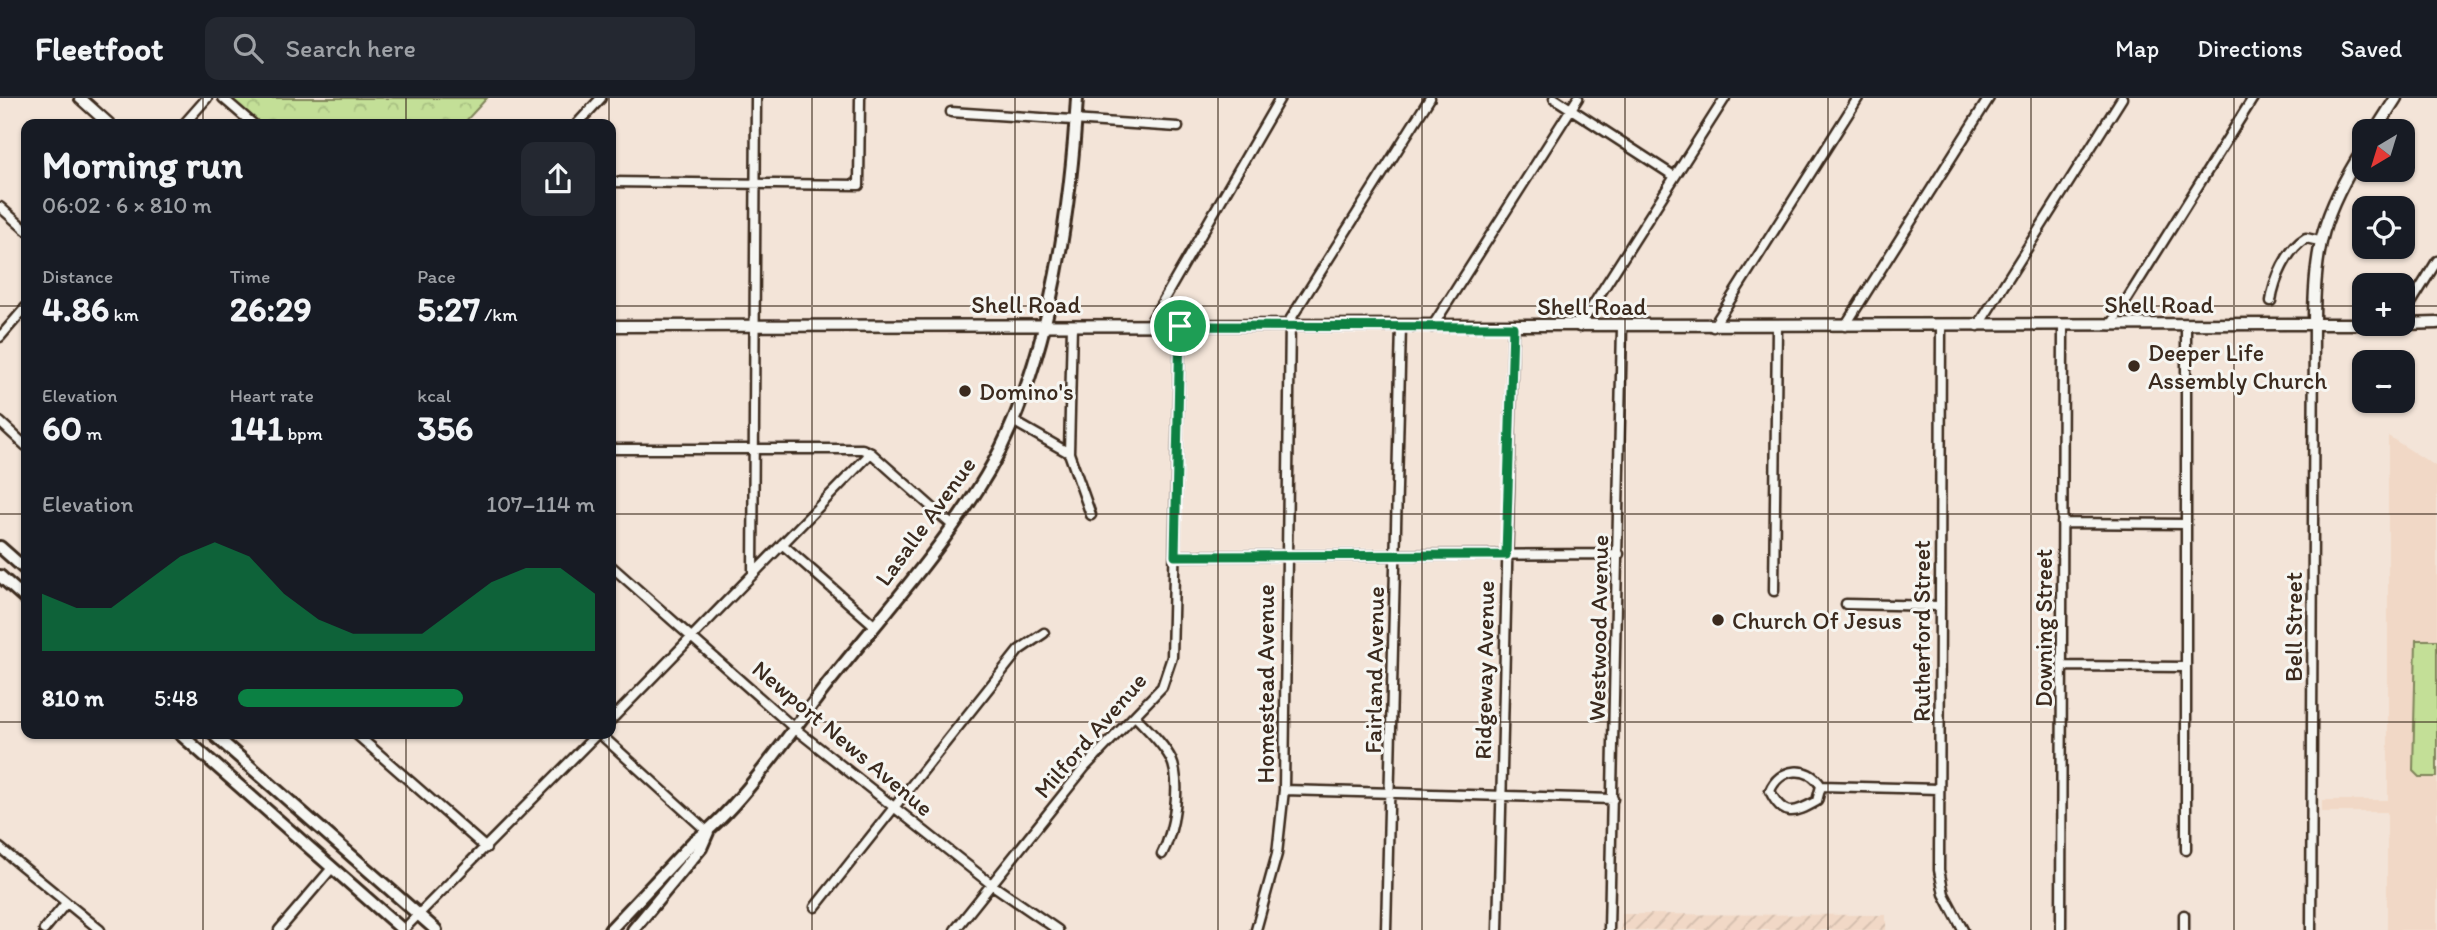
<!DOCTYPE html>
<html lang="en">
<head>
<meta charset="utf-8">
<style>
  body { margin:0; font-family:Itim,sans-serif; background:#242831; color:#f1f3f6; height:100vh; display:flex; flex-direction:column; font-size:26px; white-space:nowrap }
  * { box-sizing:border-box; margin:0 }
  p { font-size:23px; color:#9ea1a6 }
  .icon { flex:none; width:38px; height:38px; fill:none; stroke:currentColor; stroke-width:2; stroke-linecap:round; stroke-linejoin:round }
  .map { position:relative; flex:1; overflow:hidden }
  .side { position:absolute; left:21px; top:21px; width:595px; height:620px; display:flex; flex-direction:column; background:#171b24; border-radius:14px; box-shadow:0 2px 5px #0004 }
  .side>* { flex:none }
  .needle { width:46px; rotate:218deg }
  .tools { position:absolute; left:2352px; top:21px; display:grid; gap:14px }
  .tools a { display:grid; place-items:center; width:63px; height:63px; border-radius:14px; background:#171b24; box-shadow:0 2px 5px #0004; font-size:35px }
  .pin { position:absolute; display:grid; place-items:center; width:60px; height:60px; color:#fff; margin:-30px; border:4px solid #fff; border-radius:50%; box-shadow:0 2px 7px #0007 }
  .round { display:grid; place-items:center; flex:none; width:74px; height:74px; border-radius:14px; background:#242831 }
  .headline { display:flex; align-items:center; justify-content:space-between; height:119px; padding:0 21px }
  h1 { font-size:38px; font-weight:700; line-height:52px }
  .metrics { display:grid; grid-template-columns:repeat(3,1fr); gap:10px; height:119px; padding:7px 21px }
  .metrics div { display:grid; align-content:center }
  .metrics b { font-size:35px; font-weight:700 }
  .metrics small { font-size:19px; font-weight:400 }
  .metrics p { font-size:19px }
  .chart { height:196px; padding:14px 21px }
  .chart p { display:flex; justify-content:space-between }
  .chart svg { width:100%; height:126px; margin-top:7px; fill:#0b8043; opacity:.7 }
  ul { padding:0 21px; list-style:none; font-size:23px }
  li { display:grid; grid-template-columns:112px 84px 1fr; align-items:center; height:52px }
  li i { height:18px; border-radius:9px; background:#0b8043 }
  header { display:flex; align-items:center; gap:42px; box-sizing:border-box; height:98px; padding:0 35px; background:#171b24; border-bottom:2px solid #363941 }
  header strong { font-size:33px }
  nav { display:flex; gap:38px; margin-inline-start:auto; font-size:24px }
  .search { width:490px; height:63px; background:#242831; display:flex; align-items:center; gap:18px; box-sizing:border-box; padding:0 24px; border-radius:14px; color:#9ea1a6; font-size:26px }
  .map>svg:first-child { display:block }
  .built { fill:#f1d8c6 }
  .industrial { fill:url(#industrial-furrows) }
  .grass { fill:#c3df97; stroke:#7f845a; stroke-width:2 }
  .park { fill:url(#park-crowns); stroke:#7f845a; stroke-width:2 }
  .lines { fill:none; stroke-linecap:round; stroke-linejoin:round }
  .minor-casing { stroke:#3b2a1e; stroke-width:13 }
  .tertiary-casing { stroke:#3b2a1e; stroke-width:15 }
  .secondary-casing { stroke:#3b2a1e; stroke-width:16 }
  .minor { stroke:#f6f6f2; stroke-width:8 }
  .tertiary { stroke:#f6f6f2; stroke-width:10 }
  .secondary { stroke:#f6f6f2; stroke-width:10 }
  .route-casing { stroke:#fff; stroke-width:14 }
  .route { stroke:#0b8043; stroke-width:9 }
  .grid { fill:none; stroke:#3b2a1e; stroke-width:2; stroke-opacity:0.55 }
  .poi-dot { fill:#3b2a1e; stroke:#f6f6f2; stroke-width:2.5 }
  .labels { text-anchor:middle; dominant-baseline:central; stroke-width:6; stroke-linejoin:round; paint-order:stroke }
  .street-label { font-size:24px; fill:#3b2a1e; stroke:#f6f6f2 }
  .poi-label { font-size:24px; fill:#3b2a1e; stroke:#f6f6f2; text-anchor:start }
</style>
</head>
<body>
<header>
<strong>Fleetfoot</strong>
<div class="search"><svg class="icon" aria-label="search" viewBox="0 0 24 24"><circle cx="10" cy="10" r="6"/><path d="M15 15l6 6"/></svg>Search here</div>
<nav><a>Map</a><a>Directions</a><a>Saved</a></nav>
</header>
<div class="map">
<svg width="2437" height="832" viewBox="0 0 2437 832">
  <defs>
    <pattern id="industrial-furrows" width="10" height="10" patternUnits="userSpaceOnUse" patternTransform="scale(1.75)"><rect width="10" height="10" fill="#f1d8c6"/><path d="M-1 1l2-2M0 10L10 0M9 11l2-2" fill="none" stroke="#d0baaa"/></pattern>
    <pattern id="park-crowns" width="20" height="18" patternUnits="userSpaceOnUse" patternTransform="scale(1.75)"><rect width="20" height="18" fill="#c3df97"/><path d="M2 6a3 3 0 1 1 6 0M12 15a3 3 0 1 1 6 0" fill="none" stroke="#a8c082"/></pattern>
  </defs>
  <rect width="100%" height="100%" fill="#f3e4d8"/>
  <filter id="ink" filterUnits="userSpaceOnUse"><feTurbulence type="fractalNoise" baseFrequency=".0143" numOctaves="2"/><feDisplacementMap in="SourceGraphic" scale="14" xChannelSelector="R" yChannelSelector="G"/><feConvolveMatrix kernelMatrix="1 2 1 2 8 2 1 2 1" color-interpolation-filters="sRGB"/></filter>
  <g filter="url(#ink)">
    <!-- built -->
    <path class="built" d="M2388 338 2437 369V832H2387V714H2322V702H2388Z"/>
    <!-- industrial -->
    <path class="industrial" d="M1622 816 1886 817V832H1621Z"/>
    <!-- grass -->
    <path class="grass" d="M2416 542H2437V679H2419L2413 673Z"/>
    <!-- park -->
    <path class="park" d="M230 0H487L463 26H259Z"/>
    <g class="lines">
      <!-- minor casing -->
      <g class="minor-casing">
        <path id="minor" d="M223 0 253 26
          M1554 0 1674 78
          M951 14 1178 29
          M184 26 207 0
          M577 26 601 0
          M611 84 859 87 860 0
          M0 109 26 132
          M2271 203C2274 182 2287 151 2306 140L2319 143
          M2403 218 2437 163
          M1072 227 1069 355 1091 417
          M1149 227 1280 0
          M2111 227 2253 0
          M2186 227V752
          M1845 228 1989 0
          M1941 228 1939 772 1944 796 1963 832
          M1978 228 2122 0
          M1432 229 1578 0
          M1579 229 1725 0
          M1713 229 1858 0
          M0 239 26 209
          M1013 323 1069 355
          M0 324 26 348
          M611 351H862L871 355 953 428
          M2062 425 2186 426
          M782 446 874 527
          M1175 458 1619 456
          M611 468 794 630 991 786 1058 832
          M753 476 756 0
          M1774 493 1777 229
          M1846 506 1940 508
          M2062 568 2186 569
          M1136 619C1148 632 1163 645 1171 661 1182 684 1174 734 1162 756
          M611 622 871 355
          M355 635 486 750
          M599 635 708 734
          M1821 688C1808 666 1779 670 1770 693 1783 720 1794 716 1817 703L1821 688 1939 691
          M1284 692 1613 701
          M0 750 100 832
          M815 809 1019 552 1044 535
          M44 832 66 805
          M279 832 332 770
          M403 832 598 635
          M955 832 1085 669 1162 589 1172 559 1180 228
          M1256 832 1277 756 1284 692 1290 222 1430 0
          M1386 832 1401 228
          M1498 832 1513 229
          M1609 832 1622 229
          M2061 832 2063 228
          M2184 832V817
          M2311 832 2314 226"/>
      </g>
      <!-- tertiary casing -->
      <g class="tertiary-casing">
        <path id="tertiary" d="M80 0 109 26
          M2375 33 2396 0
          M2314 226C2314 149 2323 115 2364 50
          M2403 226 2437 225
          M611 228 2364 226"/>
      </g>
      <!-- secondary casing -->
      <g class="secondary-casing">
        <path id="secondary" d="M0 449 26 472
          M0 478 26 501
          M179 635 403 832
          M212 635 436 832
          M610 832 693 744C735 716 790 635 823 592 875 526 933 462 978 391 1046 286 1070 123 1077 0
          M633 832 701 750 708 734"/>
      </g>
      <!-- minor -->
      <use href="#minor" class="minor"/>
      <!-- tertiary -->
      <use href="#tertiary" class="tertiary"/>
      <!-- secondary -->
      <use href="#secondary" class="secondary"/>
    </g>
  </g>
  <g class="lines" filter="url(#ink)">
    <!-- route casing -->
    <g class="route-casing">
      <path id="route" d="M1180 228 1513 229 1506 457 1175 458Z"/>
    </g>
    <!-- route -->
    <use href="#route" class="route"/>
  </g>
  <!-- grid -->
  <path class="grid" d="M203 0V26M406 0V26M609 0V26M812 0V832M1015 0V832M1218 0V832M1422 0V832M1625 0V832M1828 0V832M2031 0V832M2234 0V832M0 208H26M611 208H2364M2403 208H2437M0 416H26M611 416H2437M0 624H26M611 624H2437M203 635V832M406 635V832M609 635V832"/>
  <!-- markers -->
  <g class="poi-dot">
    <circle cx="2134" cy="268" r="7"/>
    <circle cx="965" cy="293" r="7"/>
    <circle cx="1718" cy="522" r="7"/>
  </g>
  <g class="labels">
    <!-- street labels -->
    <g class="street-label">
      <text x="1026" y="206">Shell Road</text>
      <text x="2159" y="206">Shell Road</text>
      <text x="1592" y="208">Shell Road</text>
      <text transform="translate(925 423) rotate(-54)">Lasalle Avenue</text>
      <text transform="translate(2293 529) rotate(-90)">Bell Street</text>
      <text transform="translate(1598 530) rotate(-89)">Westwood Avenue</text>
      <text transform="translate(2043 530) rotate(-90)">Downing Street</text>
      <text transform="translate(1921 533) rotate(-90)">Rutherford Street</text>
      <text transform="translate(1374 572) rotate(-89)">Fairland Avenue</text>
      <text transform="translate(1484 572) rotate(-89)">Ridgeway Avenue</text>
      <text transform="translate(1265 586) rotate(-90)">Homestead Avenue</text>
      <text transform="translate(1090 637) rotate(-49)">Milford Avenue</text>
      <text transform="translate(843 640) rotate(40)">Newport News Avenue</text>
    </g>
    <!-- poi labels -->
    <g class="poi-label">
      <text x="2148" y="254">Deeper Life<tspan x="2148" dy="28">Assembly Church</tspan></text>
      <text x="979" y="293">Domino's</text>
      <text x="1732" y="522">Church Of Jesus</text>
    </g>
  </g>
</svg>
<div class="tools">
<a><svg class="needle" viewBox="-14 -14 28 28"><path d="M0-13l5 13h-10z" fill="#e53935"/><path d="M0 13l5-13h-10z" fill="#9ea1a6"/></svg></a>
<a><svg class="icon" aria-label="locate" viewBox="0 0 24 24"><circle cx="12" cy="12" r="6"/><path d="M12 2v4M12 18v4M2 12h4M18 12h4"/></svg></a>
<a>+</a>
<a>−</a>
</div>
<div class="pin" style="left:1180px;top:228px;background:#1e9e55"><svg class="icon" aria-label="arrive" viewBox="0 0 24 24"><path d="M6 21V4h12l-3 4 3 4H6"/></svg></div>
<section class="side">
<div class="headline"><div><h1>Morning run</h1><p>06:02 · 6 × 810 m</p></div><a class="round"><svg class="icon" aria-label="share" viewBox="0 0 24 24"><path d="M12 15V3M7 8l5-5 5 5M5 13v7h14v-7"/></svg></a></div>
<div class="metrics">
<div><p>Distance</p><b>4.86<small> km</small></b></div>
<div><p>Time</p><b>26:29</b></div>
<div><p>Pace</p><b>5:27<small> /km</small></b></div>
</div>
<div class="metrics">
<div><p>Elevation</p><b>60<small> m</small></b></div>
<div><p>Heart rate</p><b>141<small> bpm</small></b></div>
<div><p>kcal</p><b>356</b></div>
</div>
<div class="chart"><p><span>Elevation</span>107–114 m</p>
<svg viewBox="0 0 160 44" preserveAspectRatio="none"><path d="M0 44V24L10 29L20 29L30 20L40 11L50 6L60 11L70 24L80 33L90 38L100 38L110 38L120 29L130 20L140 15L150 15L160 24V44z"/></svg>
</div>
<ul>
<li><b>810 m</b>5:48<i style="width:63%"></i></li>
</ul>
</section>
</div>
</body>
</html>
